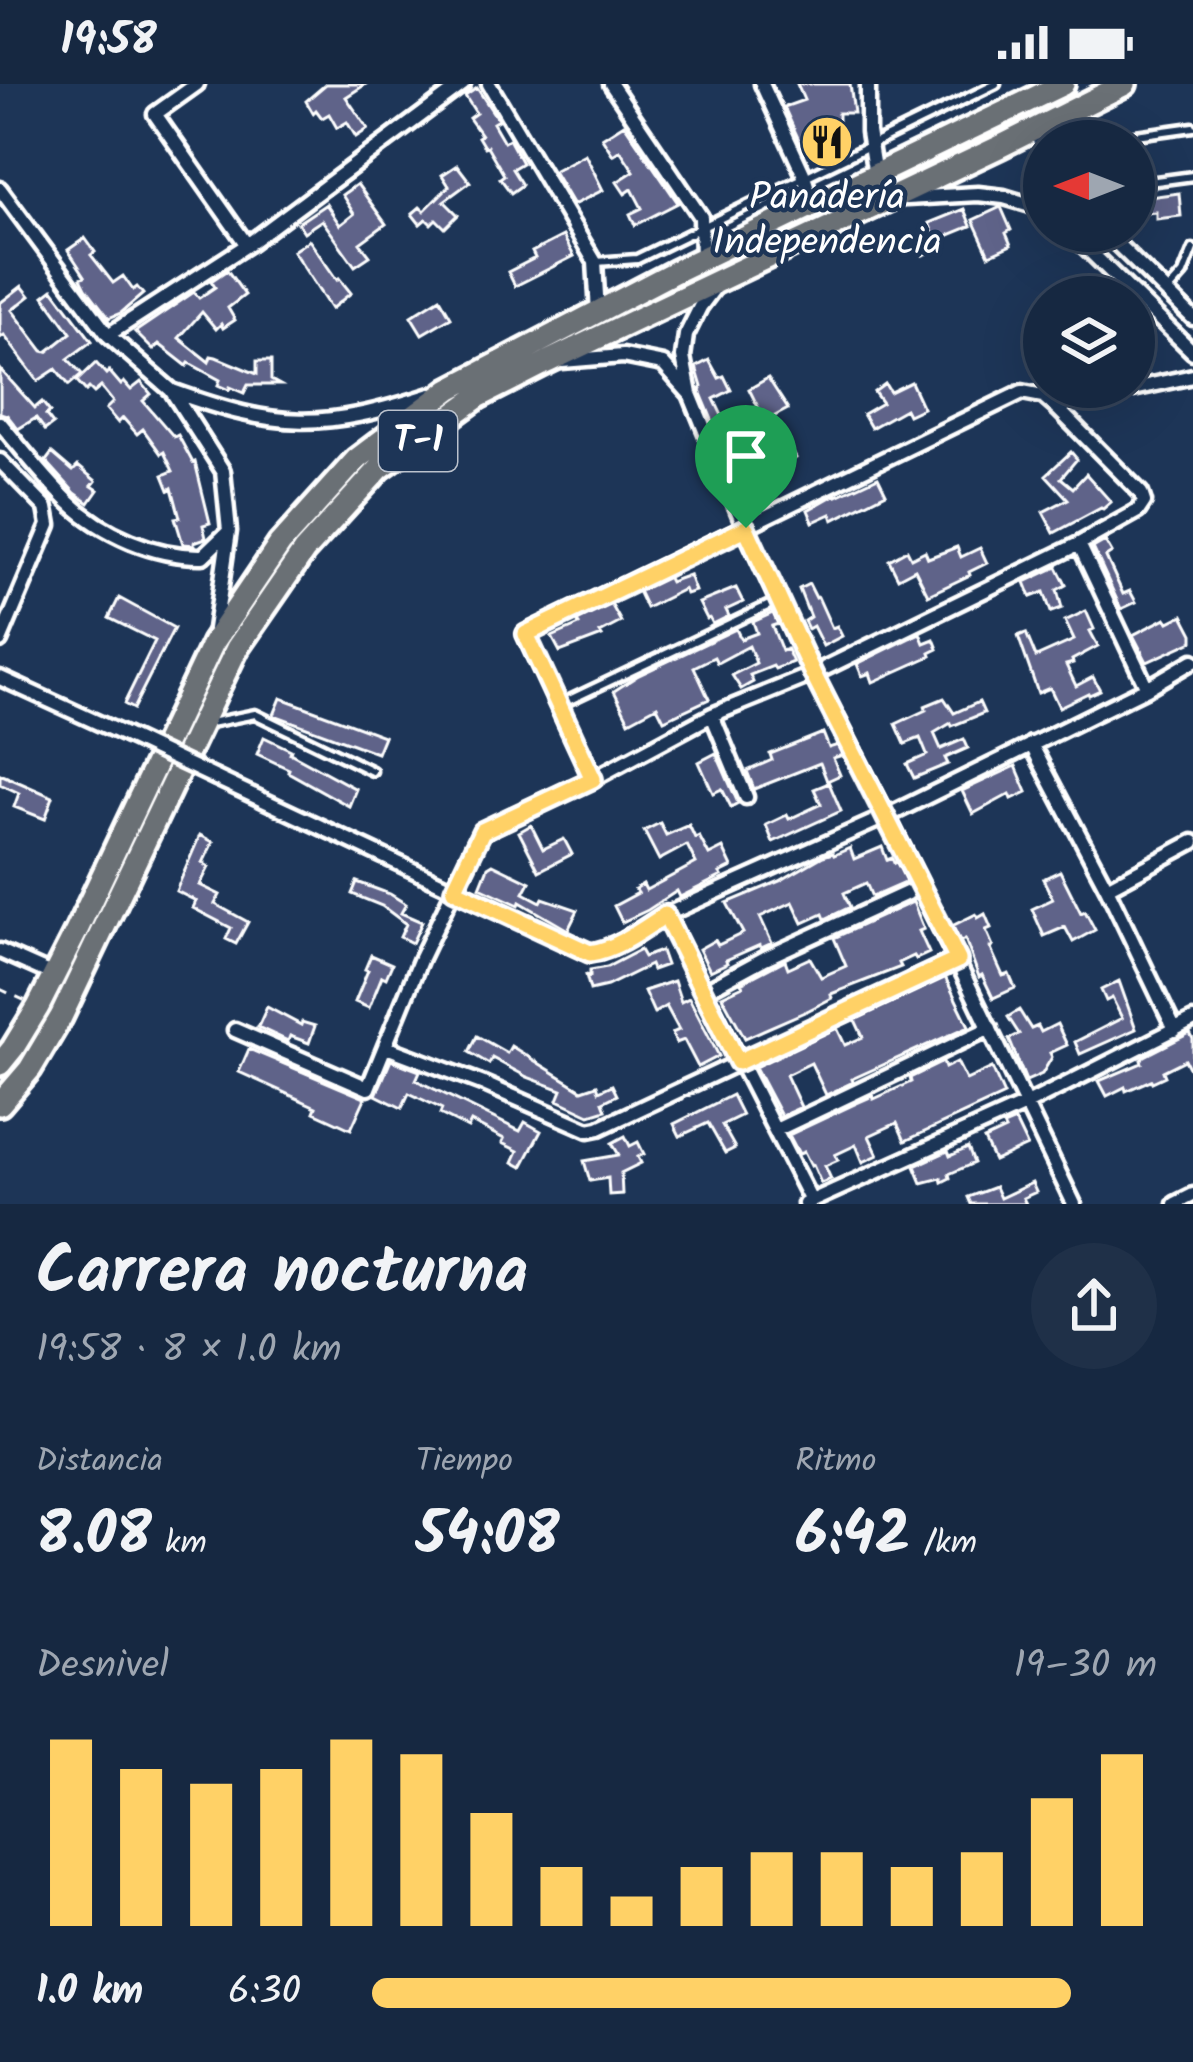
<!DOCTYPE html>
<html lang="es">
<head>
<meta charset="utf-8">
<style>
  body { margin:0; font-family:Kalam,sans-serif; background:#1f3048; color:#f1f3f6; height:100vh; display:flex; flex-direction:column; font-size:45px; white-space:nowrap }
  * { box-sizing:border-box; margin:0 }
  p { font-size:39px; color:#9ea6b1 }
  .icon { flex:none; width:66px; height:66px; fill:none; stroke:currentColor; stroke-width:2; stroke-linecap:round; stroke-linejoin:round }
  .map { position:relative; height:1120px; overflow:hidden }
  .details { display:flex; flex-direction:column; background:#162841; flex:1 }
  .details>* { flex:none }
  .needle { width:78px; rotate:270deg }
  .controls { position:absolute; left:1023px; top:36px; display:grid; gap:24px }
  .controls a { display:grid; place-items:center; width:132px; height:132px; border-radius:50%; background:#162841; box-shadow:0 12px 48px #0002,0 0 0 3px #35445a; font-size:60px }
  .pin { position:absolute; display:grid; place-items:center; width:102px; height:102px; color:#fff; margin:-123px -51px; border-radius:50% 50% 50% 0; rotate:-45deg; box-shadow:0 0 12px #0007 }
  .pin .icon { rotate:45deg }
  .round { display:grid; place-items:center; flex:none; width:126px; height:126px; border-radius:63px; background:#1f3048 }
  .summary { display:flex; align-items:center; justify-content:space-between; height:204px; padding:0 36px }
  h1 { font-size:66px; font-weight:800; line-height:90px }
  .metrics { display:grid; grid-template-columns:repeat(3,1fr); gap:18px; height:204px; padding:12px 36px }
  .metrics div { display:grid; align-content:center }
  .metrics b { font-size:60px; font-weight:800 }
  .metrics small { font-size:33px; font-weight:400 }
  .metrics p { font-size:33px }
  .chart { height:336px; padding:24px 36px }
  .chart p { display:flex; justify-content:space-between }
  .chart svg { width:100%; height:216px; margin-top:12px; stroke:#ffd166; stroke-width:6 }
  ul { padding:0 36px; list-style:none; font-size:39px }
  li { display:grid; grid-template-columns:192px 144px 1fr; align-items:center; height:90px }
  li i { height:30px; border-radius:15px; background:#ffd166 }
  .status { display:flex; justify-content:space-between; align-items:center; height:84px; padding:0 60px; background:#162841; direction:ltr }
  .status svg { height:33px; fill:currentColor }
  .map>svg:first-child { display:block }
  .building { fill:#5e6389; stroke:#fff; stroke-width:3 }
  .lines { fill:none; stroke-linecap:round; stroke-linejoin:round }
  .lane-casing { stroke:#fff; stroke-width:15 }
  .street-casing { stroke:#fff; stroke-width:21 }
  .highway-casing { stroke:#fff; stroke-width:30 }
  .path { stroke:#fff; stroke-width:3; stroke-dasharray:9 9; stroke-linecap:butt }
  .lane { stroke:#1d3557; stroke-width:6 }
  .street { stroke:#1d3557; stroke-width:12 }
  .highway { stroke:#6b6f75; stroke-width:21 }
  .street-bridge-casing { stroke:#fff; stroke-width:21; stroke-linecap:butt }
  .street-bridge { stroke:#1d3557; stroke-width:12 }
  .route-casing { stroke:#fff; stroke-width:24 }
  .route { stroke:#ffd166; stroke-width:15 }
  .labels { text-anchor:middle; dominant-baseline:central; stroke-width:9; stroke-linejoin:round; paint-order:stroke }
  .shield { fill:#1d3557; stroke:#bbc2cd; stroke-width:3 }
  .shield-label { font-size:36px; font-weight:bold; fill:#fff }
  .poi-label { font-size:39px; fill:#fff; stroke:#1d3557 }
</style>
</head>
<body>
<div class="status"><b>19:58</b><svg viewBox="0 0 49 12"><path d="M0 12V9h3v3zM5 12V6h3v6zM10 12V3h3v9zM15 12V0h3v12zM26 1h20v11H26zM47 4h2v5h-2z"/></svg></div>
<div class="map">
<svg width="1193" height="1120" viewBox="0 0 1193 1120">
  <rect width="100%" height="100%" fill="#1d3557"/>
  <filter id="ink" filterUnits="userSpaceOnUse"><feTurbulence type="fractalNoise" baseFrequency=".00833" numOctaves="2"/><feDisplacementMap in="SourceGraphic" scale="24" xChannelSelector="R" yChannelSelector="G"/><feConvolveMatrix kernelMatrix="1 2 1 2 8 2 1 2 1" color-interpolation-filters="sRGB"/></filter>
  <g filter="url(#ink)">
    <!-- building -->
    <path class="building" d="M326 0H366L346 13 368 45 356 53 347 38 337 44 329 30 322 34 316 26 313 29 306 17Z
      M797 0H850L854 29H838V37H828L837 61 827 65 824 56 803 65 784 23 804 16Z
      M477 4 498 36 493 39 504 58 509 55 522 79 512 85 522 101 511 109 500 94 504 91 487 62 484 63 478 53 481 51 469 34 476 29 465 12Z
      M624 40 678 119 635 141 630 130 642 124 632 105 625 110 617 98 634 87 620 66 613 71 602 54Z
      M585 70 603 106 573 121 553 87Z
      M457 81 470 98 444 117 458 131 445 144 436 135 431 140 426 135 420 140 412 130 420 123 424 127 449 102 442 91Z
      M357 100 386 140 360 159 370 172 355 182 322 136 304 148 298 139 326 120 340 141 354 130 342 111Z
      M1179 109 1181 132 1156 135V128L1134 130V115Z
      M1001 123 1011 146 1006 149 1011 161 989 171 973 136Z
      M964 125 971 142 939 155 942 164 923 171 919 160 935 154 929 139Z
      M563 152 574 172 515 202 508 188 535 174 532 168Z
      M85 154 95 168 91 171 113 199 123 192 133 206 137 203 143 210 121 229 109 234 86 204 81 194 85 192 68 166Z
      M309 156 337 196 339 194 351 209 331 225 293 167Z
      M227 186 245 211 228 224 235 236 223 244 221 240 216 245 202 228 179 254 209 278 211 272 216 273 257 290V277H271V296L280 301H248L244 309 230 303 229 306 218 301 220 296 189 279 187 282 159 260 153 266 135 248 194 208 199 214 215 203 211 197Z
      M22 202 30 212 12 226 43 267 47 268 71 249 44 212 53 205 92 257 68 275 82 290 69 301 56 285 38 297 4 251 0 254V219Z
      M440 214 451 233 422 250 411 232Z
      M709 276 719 294 724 292 731 306 714 315 729 346 736 341 752 369 731 381 700 307 702 303 696 283Z
      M96 279 106 290 109 287 121 301 124 298 131 306 141 298 151 310 143 317 174 353 178 351 193 379 195 378 210 439 203 441 206 454 194 458 195 461 183 460 175 434 180 433 172 404 169 406 163 391 173 387 164 368 161 370 143 345 137 350 123 334 118 339 106 325 113 318 101 303 94 309 89 304 86 307 77 297Z
      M0 285 35 324 42 318 50 328 46 331 53 340 45 346 36 334 18 345 7 331 0 329Z
      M768 294 788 325 773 333 796 374 785 381 765 348 769 345 749 305Z
      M911 298 923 324 908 331 905 325 871 344 863 330 882 319 874 308 885 300 890 308Z
      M1071 368 1077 375 1061 394 1073 404 1086 390 1111 418 1103 425 1101 424 1054 449 1043 428 1068 415 1046 391Z
      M52 369 73 387 78 382 96 397 92 402 98 406 89 419 75 409 46 377Z
      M878 393 886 409 833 436 831 430 813 438 808 426 836 410 837 412Z
      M1105 457 1112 469 1106 473 1123 510 1130 507 1136 518 1121 525 1093 464Z
      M957 463 961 473 980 464 987 479 969 488 970 491 928 511 915 485 898 494 889 476 907 466 911 474 925 467 928 474Z
      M1057 483 1066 501 1057 506 1062 524 1051 528 1044 508 1031 513 1025 498Z
      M689 491 695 507 686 510 684 505 646 524 638 507 667 492 670 498Z
      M809 500 816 514 818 513 832 544 837 542 842 552 823 562 813 542 808 545 804 537 810 533 799 505Z
      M736 504 743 518 726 526 729 532 713 540 710 534 707 535 699 519Z
      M119 514 174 544 133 625 124 620 155 557 109 534Z
      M611 520 621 538 600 549 602 552 560 568 552 553 579 541 577 536Z
      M1086 527 1094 545 1090 547 1098 562 1072 576 1073 579 1066 581 1076 602 1093 593 1100 606 1089 611 1088 609 1059 623 1050 604 1038 609 1018 552 1026 549 1036 573 1074 556 1065 537Z
      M773 529 778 540 772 542 782 567 787 565 793 578 775 585 773 582 750 591 753 598 741 605 732 591 756 579 749 562 717 579 714 573 694 583 709 615 664 636 657 622 629 637 614 607 637 592 736 545 741 555 757 549 753 538Z
      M1183 531 1193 550V557L1147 578 1133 551 1166 534 1169 538Z
      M920 549 924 559 934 555 938 565 930 569 931 572 873 598 870 589 862 592 857 580Z
      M281 614 384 652 377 669 274 631Z
      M944 614 954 629 979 618 984 629 952 642 951 639 934 649 941 665 964 655 968 664 945 674 948 680 914 694 907 680 927 671 920 654 905 660 896 640 926 626 925 622Z
      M823 649 829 664 838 661 842 668 843 671 833 674 840 691 827 697 820 679 754 705 747 687 772 676 770 670Z
      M264 653 291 666 290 669 356 705 349 722 288 688 289 685 257 670Z
      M716 669 738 719 731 723 722 705 713 709 699 678Z
      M1016 682 1027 708 1012 715 1010 710 973 730 962 707Z
      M0 690 53 713 45 735 14 723 19 709 0 700Z
      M829 699 841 727 773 758 766 741 787 731 789 735 821 720 814 705Z
      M660 739 666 751 689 741 695 754 699 752 709 771 723 764 732 783 720 789 722 792 680 813 677 807 648 826 622 838 614 822 638 809 635 805 643 800 646 806 696 779 687 761 659 776 644 747Z
      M531 741 543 765 564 755 572 770 539 787 519 748Z
      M200 751 213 758 203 779 209 783 200 801 220 811 215 820 248 838 236 860 226 855 231 844 193 824 196 817 176 807Z
      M882 763 887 776 892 774 894 779 897 777 906 796 904 799 872 813 866 799 844 809 850 823 825 835 823 830 803 839 793 818 760 833 772 859 761 864 760 861 726 876 727 879 710 887 699 865 715 856 718 861 743 849 727 819 780 797 823 772 833 769 834 771 850 764 854 775Z
      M493 780 530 798 524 809 541 818 543 814 578 826 568 846 520 818 519 821 480 803 488 783Z
      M1060 787 1081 829 1085 827 1095 846 1073 858 1065 843 1044 852 1032 825 1053 815 1043 795Z
      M357 798 390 810 406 820 401 829 422 838 412 859 400 853 406 840 382 822 352 810Z
      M913 818 924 845 919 847 929 869 916 875 914 872 899 879 901 883 831 910 832 914 809 926 745 954 722 912 743 902 741 899 785 876 788 884 810 874 821 893 846 882 834 854Z
      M976 830 978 834 985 830 991 844 986 846 993 862 990 863 1003 892 1009 890 1015 904 993 914 982 891 979 893 965 855 959 858 952 842Z
      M640 866 644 873 661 867 666 881 652 886 650 881 607 902 590 906 586 891 590 892V886L607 883Z
      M371 871 392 880 386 894 382 892 369 924 355 918 368 886 365 885Z
      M945 893 969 942 852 995 853 998 826 1011 811 979 786 991 801 1023 781 1032 755 983 837 944 845 961 863 953 855 936Z
      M674 897 681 918 689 914 719 972 698 983 684 956 676 959 672 949 679 946 666 922 654 929 644 907Z
      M1119 897 1136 945 1080 970 1075 958 1122 934 1112 914 1106 917 1101 906Z
      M267 923 301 941 302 938 315 942 309 959 290 952 288 957 258 943Z
      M1019 926 1031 945 1038 942 1041 948 1057 940 1067 961 1050 969 1052 973 1042 990 1026 997 1009 955 1019 950 1008 933Z
      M1190 949 1193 955V991L1185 976 1163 987 1165 992 1152 998 1151 996 1126 1007 1125 1003 1107 1012 1099 997 1142 979 1141 976 1145 972Z
      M477 952 507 969 511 962 582 1006 597 1001 599 1007 612 1001 617 1011 603 1018 606 1026 590 1031 558 1016 562 1006 527 993 492 974 489 980 469 968Z
      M249 965 365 1014 351 1045 314 1028 316 1023 239 988Z
      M391 976 420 987 416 996 520 1047 525 1038 541 1047 522 1083 513 1078 518 1067 502 1059 504 1055 471 1038 468 1044 440 1030 442 1025 409 1009 402 1024 376 1011Z
      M943 978 945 984 957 978 966 996 992 984 1004 1011 905 1057 897 1039 869 1052 878 1071 863 1078 856 1061 835 1071 838 1076 825 1082 831 1095 821 1099 813 1081 811 1082 804 1068 799 1070 789 1051 857 1019 873 1012 874 1015 911 998 910 994Z
      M732 1011 742 1031 722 1041 735 1064 725 1069 708 1039 680 1052 674 1040Z
      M1015 1037 1027 1062 994 1077 984 1056 1005 1046 1003 1042Z
      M625 1052 630 1062 638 1058 644 1070 638 1073 641 1079 621 1089 622 1110 609 1111 608 1094 590 1097 584 1077 619 1071 612 1059Z
      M968 1064 974 1079 949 1090 950 1094 942 1098 941 1094 922 1099 915 1082 948 1067 950 1072Z
      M1032 1099 1036 1108 1023 1114 1026 1120H971L968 1113 995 1103 1000 1114Z"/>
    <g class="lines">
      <!-- lane casing -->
      <g class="lane-casing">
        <path id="lane" d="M1032 49 1035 56 1044 61
          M1093 57 1193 43
          M1134 100 1193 92
          M596 178 637 175 996 0
          M1165 210 1183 190 1193 165
          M559 621 778 517
          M210 639 255 630 372 687"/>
      </g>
      <!-- street casing -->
      <g class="street-casing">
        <path id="street" d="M197 0 155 30 247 161
          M489 0 595 178 598 228
          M611 0 701 133 702 175
          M762 0 803 89 813 121
          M868 0V48L875 91
          M0 105 108 251 171 306 223 387 229 447 215 545
          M906 114 978 110 1004 113 1044 125
          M1069 147 1193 268
          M1104 147 1193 234
          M715 203 700 223 686 251 683 273 690 310 745 444 813 590 887 732 1074 1120
          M108 251 247 161 463 0
          M562 277 623 272 663 280 689 309
          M172 307C280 346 322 346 431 311
          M0 339C22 365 43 393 68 417 102 450 155 473 203 472L229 447
          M0 377 46 424 49 441 0 557
          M1079 460 1147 604
          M0 594 125 651
          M712 631 746 713
          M1031 660 1107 804 1175 946
          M216 694 590 869 600 868 627 855 665 831 887 732 1147 604 1193 577
          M593 695 525 550 1022 308 1043 312 1059 326 1068 319 1193 292
          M1107 804 1193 758
          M665 831 811 1117
          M0 867 54 891
          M704 907 765 874 920 803
          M235 946 368 1004 421 874 482 747 593 695 712 631 813 590 1079 460 1138 427 1144 418 1141 409 1059 326
          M386 963 484 1000 589 1046 599 1044 957 876
          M776 1046 990 944
          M805 1120 1027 1020 1193 936
          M1175 1120 1193 1111"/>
      </g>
      <!-- highway casing -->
      <g class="highway-casing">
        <path id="highway" d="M0 980 13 964 38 923 76 848 213 559 280 460 356 376 450 305 674 188 1063 0
          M0 1020 30 985 61 933 237 564 304 467 380 384 478 313 547 278 1001 62 1125 0"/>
      </g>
      <!-- path -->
      <path class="path" d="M0 905 26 917"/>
      <!-- lane -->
      <use href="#lane" class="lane"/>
      <!-- street -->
      <use href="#street" class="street"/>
      <!-- highway -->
      <use href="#highway" class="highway"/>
      <!-- street-bridge casing -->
      <g class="street-bridge-casing">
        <path id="street-bridge" d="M125 651 216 694"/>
      </g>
      <!-- street-bridge -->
      <use href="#street-bridge" class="street-bridge"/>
    </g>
  </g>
  <g class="lines" filter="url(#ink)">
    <!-- route casing -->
    <g class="route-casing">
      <path id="route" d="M746 444 813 590 958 876 738 978 665 831C642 846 617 865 590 869L454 806 482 747 593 695 526 550Z"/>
    </g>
    <!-- route -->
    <use href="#route" class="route"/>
  </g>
  <!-- icons -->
  <defs>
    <g id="restaurant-disc" transform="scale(2.7)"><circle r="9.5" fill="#ffd166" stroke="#1d3557"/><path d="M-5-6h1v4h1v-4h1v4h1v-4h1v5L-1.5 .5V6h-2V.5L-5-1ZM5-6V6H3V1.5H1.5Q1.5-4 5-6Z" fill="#111"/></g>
  </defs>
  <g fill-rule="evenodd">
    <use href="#restaurant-disc" x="827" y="58"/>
  </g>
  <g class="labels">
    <!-- shield labels -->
    <rect class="shield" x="379" y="327" width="78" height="60" rx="9"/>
    <g class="shield-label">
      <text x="418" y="357">T-1</text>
    </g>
    <!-- poi labels -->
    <g class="poi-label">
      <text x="827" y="115">Panadería<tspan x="827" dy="45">Independencia</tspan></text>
    </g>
  </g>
</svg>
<div class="controls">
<a><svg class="needle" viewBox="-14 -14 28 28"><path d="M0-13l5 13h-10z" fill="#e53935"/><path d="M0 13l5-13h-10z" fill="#9ea6b1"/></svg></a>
<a><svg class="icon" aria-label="layers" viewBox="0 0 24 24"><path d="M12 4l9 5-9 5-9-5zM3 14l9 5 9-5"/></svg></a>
</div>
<div class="pin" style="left:746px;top:444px;background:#1e9e55"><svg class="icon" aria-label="arrive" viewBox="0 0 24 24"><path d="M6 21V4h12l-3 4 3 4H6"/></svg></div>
</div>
<section class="details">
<div class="summary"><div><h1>Carrera nocturna</h1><p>19:58 · 8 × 1.0 km</p></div><a class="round"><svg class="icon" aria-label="share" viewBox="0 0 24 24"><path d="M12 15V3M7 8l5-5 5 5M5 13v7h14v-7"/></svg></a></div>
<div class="metrics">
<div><p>Distancia</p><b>8.08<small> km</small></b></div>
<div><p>Tiempo</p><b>54:08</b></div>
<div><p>Ritmo</p><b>6:42<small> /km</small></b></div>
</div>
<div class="chart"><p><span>Desnivel</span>19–30 m</p>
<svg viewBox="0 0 160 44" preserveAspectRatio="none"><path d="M5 44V6M15 44V12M25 44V15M35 44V12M45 44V6M55 44V9M65 44V21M75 44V32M85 44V38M95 44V32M105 44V29M115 44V29M125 44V32M135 44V29M145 44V18M155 44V9"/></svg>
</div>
<ul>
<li><b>1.0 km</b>6:30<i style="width:89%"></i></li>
</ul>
</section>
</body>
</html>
